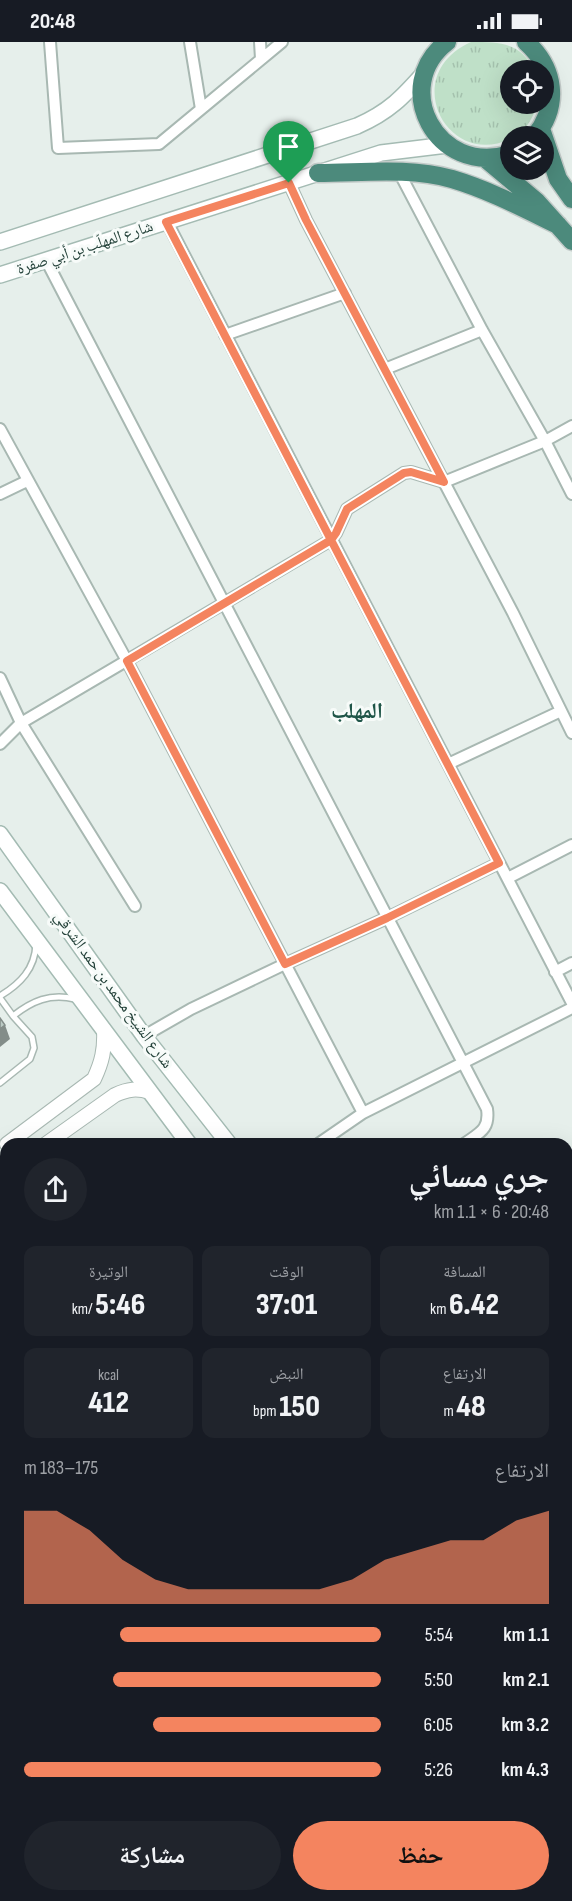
<!DOCTYPE html>
<html lang="ar">
<head>
<meta charset="utf-8">
<style>
  body { margin:0; font-family:"Sofia Sans Condensed","Noto Naskh Arabic",sans-serif; background:#20242c; color:#f1f3f6; direction:rtl; height:100vh; display:flex; flex-direction:column; font-size:22px; white-space:nowrap }
  * { box-sizing:border-box; margin:0 }
  p { font-size:20px; color:#9ea1a6 }
  .icon { flex:none; width:33px; height:33px; fill:none; stroke:currentColor; stroke-width:2; stroke-linecap:round; stroke-linejoin:round }
  .map { position:relative; flex:1; overflow:hidden; direction:ltr }
  .panel { position:absolute; left:0px; top:1096px; width:573px; height:764px; display:flex; flex-direction:column; background:#171b24; border-radius:18px 18px 0 0; box-shadow:0 6px 24px #0002; direction:rtl }
  .panel>* { flex:none }
  .controls { position:absolute; left:500px; top:18px; display:grid; gap:12px }
  .controls a { display:grid; place-items:center; width:54px; height:54px; border-radius:50%; background:#171b24; box-shadow:0 6px 24px #0002; font-size:30px }
  .pin { position:absolute; display:grid; place-items:center; width:51px; height:51px; color:#fff; margin:-62px -26px; border-radius:50% 50% 50% 0; rotate:-45deg; box-shadow:0 0 6px #0007 }
  .pin .icon { rotate:45deg }
  .round { display:grid; place-items:center; flex:none; width:63px; height:63px; border-radius:32px; background:#20242c }
  .summary { display:flex; align-items:center; justify-content:space-between; height:102px; padding:0 24px }
  h1 { font-size:33px; font-weight:800; line-height:45px }
  .figures { display:grid; grid-template-columns:repeat(3,1fr); gap:9px; height:102px; padding:6px 24px }
  .figures div { display:grid; align-content:center; border-radius:12px; background:#20242c; text-align:center }
  .figures b { font-size:30px; font-weight:800 }
  .figures small { font-size:16px; font-weight:400 }
  .figures p { font-size:16px }
  .chart { height:168px; padding:12px 24px }
  .chart p { display:flex; justify-content:space-between }
  .chart svg { width:100%; height:108px; margin-top:6px; fill:#f4845f; opacity:.7 }
  .primary-button { display:flex; gap:12px; margin-top:auto; padding:12px 24px }
  .primary-button a { flex:1; height:69px; border-radius:36px; background:#f4845f; color:#111; font-size:24px; font-weight:800; line-height:69px; text-align:center }
  .primary-button a+a { background:#20242c; color:#f1f3f6 }
  ul { padding:0 24px; list-style:none; font-size:20px }
  li { display:grid; grid-template-columns:96px 72px 1fr; align-items:center; height:45px }
  li i { height:15px; border-radius:8px; background:#f4845f }
  .status { display:flex; justify-content:space-between; align-items:center; height:42px; padding:0 30px; background:#171b24; direction:ltr }
  .status svg { height:16px; fill:currentColor }
  .map>svg:first-child { display:block }
  .built { fill:#d4dfda }
  .grass { fill:url(#grass-tufts) }
  .lines { fill:none; stroke-linecap:round; stroke-linejoin:round }
  .service-casing { stroke:#a8b8b2; stroke-width:8 }
  .minor-casing { stroke:#a8b8b2; stroke-width:14 }
  .tertiary-casing { stroke:#a8b8b2; stroke-width:16 }
  .secondary-casing { stroke:#a4bbb3; stroke-width:18 }
  .trunk-casing { stroke:#c2cac8; stroke-width:21 }
  .service { stroke:#fff; stroke-width:5 }
  .minor { stroke:#fff; stroke-width:10 }
  .tertiary { stroke:#fff; stroke-width:14 }
  .secondary { stroke:#fff; stroke-width:15 }
  .trunk { stroke:#4c8a7c; stroke-width:18 }
  .wall { fill:#a1aea9 }
  .shaded-wall { fill:#838d89 }
  .building { fill:#bbcac4; stroke:#838d89; stroke-width:1.5 }
  .route-casing { stroke:#fff; stroke-width:12 }
  .route { stroke:#f4845f; stroke-width:8 }
  .labels { text-anchor:middle; dominant-baseline:central; stroke-width:6; stroke-linejoin:round; paint-order:stroke }
  .street-label { font-size:16px; fill:#24423a; stroke:#f7fbf9 }
  .district-label { font-size:22px; font-weight:bold; fill:#1f5548; stroke:#f7fbf9 }
</style>
</head>
<body>
<div class="status"><b>20:48</b><svg viewBox="0 0 49 12"><path d="M0 12V9h3v3zM5 12V6h3v6zM10 12V3h3v9zM15 12V0h3v12zM26 1h20v11H26zM47 4h2v5h-2z"/></svg></div>
<div class="map">
<svg width="572" height="1859" viewBox="0 0 572 1859">
  <defs>
    <pattern id="grass-tufts" width="24" height="20" patternUnits="userSpaceOnUse" patternTransform="scale(1.5)"><rect width="24" height="20" fill="#bfe0c8"/><path d="M3 7l-1-3M5 7V3M7 7l1-3M15 17l-1-3M17 17v-4M19 17l1-3" fill="none" stroke="#a4c1ad"/></pattern>
  </defs>
  <rect width="100%" height="100%" fill="#e6efeb"/>
  <!-- built -->
  <path class="built" d="M0 1766 6 1774V1854H64L68 1859H0Z"/>
  <!-- grass -->
  <path class="grass" d="M471 0C500 0 520 0 534 28H510V62H538C533 74 525 94 510 94V97C447 127 398 33 471 0Z"/>
  <g class="lines">
    <!-- service casing -->
    <g class="service-casing">
      <path id="service" d="M0 954C20 942 35 927 36 902
        M0 956 13 974 32 995 34 1006 30 1017 0 1041
        M13 974C32 959 50 951 75 957
        M567 1314 572 1310
        M0 1317 6 1318
        M567 1343 572 1340
        M567 1491 572 1493
        M567 1541 572 1548
        M567 1651 572 1653
        M371 1854 374 1859"/>
    </g>
    <!-- minor casing -->
    <g class="minor-casing">
      <path id="minor" d="M50 0 58 106 159 102 282 0
        M190 0 201 67
        M260 0 261 17
        M399 130 482 288 545 399 572 452
        M289 141 306 178 513 571 572 691
        M167 180 572 961
        M46 218 487 1067C490 1088 479 1091 464 1102
        M225 293 345 251
        M385 327 482 288
        M0 387 127 619 363 1071
        M0 452 27 439
        M0 636 21 681 135 864
        M0 702 21 681 331 498 336 491 347 467 404 431 411 430 444 440 545 399 572 384
        M448 722 561 669
        M508 836 572 803
        M555 930 572 921
        M144 994 191 967 285 922 387 876 499 821
        M318 1102 363 1071 572 966
        M0 1262 6 1258
        M0 1330 6 1338
        M0 1729 6 1737
        M567 1729 572 1726
        M93 1854 97 1859
        M388 1859 395 1854"/>
    </g>
    <!-- tertiary casing -->
    <g class="tertiary-casing">
      <path id="tertiary" d="M7 1102 94 1037C102 1020 105 1007 104 988
        M46 1102 115 1053C128 1047 137 1046 150 1050
        M0 1137 6 1132
        M0 1510 6 1518
        M0 1561 6 1569"/>
    </g>
    <!-- secondary casing -->
    <g class="secondary-casing">
      <path id="secondary" d="M0 200 357 84C389 70 403 55 425 30
        M0 233 381 111 447 103
        M0 792 144 994 229 1102
        M0 849 189 1102
        M567 1200 572 1196
        M567 1240 572 1236
        M567 1565 572 1572
        M567 1607 572 1613
        M0 1623 6 1619
        M0 1662 6 1657"/>
    </g>
    <!-- trunk casing -->
    <g class="trunk-casing">
      <path id="trunk" d="M447 0C390 44 436 135 510 112
        M526 0C555 26 560 63 535 94
        M541 87 558 137 572 157
        M486 117 537 160 572 199
        M318 131C362 131 409 125 452 137 489 148 523 166 558 183"/>
    </g>
    <!-- service -->
    <use href="#service" class="service"/>
    <!-- minor -->
    <use href="#minor" class="minor"/>
    <!-- tertiary -->
    <use href="#tertiary" class="tertiary"/>
    <!-- secondary -->
    <use href="#secondary" class="secondary"/>
    <!-- trunk -->
    <use href="#trunk" class="trunk"/>
  </g>
  <!-- wall -->
  <path class="wall" d="M572 1357V1458H567V1361Z"/>
  <!-- shaded-wall -->
  <path class="shaded-wall" d="M5 983 10 997 0 1005V987Z"/>
  <!-- building -->
  <path class="building" d="M0 976 5 983 0 987Z
    M572 1357V1445L567 1444V1361Z
    M0 1834 6 1842V1854H15L18 1859H0Z"/>
  <g class="lines">
    <!-- route casing -->
    <g class="route-casing">
      <path id="route" d="M289 141 166 180 331 498 127 619 285 922 387 876 499 821 331 498 336 491 347 467 404 431 411 430 444 440 306 178 289 141"/>
    </g>
    <!-- route -->
    <use href="#route" class="route"/>
  </g>
  <g class="labels">
    <!-- street labels -->
    <g class="street-label">
      <text transform="translate(85 206) rotate(-18)">شارع المهلّب بن أبي صفرة</text>
      <text transform="translate(113 948) rotate(54)">شارع الشيخ محمد بن حمد الشرقي</text>
    </g>
    <!-- district labels -->
    <g class="district-label">
      <text x="357" y="669">المهلب</text>
    </g>
  </g>
</svg>
<div class="controls">
<a><svg class="icon" aria-label="locate" viewBox="0 0 24 24"><circle cx="12" cy="12" r="6"/><path d="M12 2v4M12 18v4M2 12h4M18 12h4"/></svg></a>
<a><svg class="icon" aria-label="layers" viewBox="0 0 24 24"><path d="M12 4l9 5-9 5-9-5zM3 14l9 5 9-5"/></svg></a>
</div>
<div class="pin" style="left:289px;top:141px;background:#1e9e55"><svg class="icon" aria-label="arrive" viewBox="0 0 24 24"><path d="M6 21V4h12l-3 4 3 4H6"/></svg></div>
<section class="panel">
<div class="summary"><div><h1>جري مسائي</h1><p>20:48 · 6 × 1.1 km</p></div><a class="round"><svg class="icon" aria-label="share" viewBox="0 0 24 24"><path d="M12 15V3M7 8l5-5 5 5M5 13v7h14v-7"/></svg></a></div>
<div class="figures">
<div><p>المسافة</p><b>6.42<small> km</small></b></div>
<div><p>الوقت</p><b>37:01</b></div>
<div><p>الوتيرة</p><b>5:46<small> /km</small></b></div>
</div>
<div class="figures">
<div><p>الارتفاع</p><b>48<small> m</small></b></div>
<div><p>النبض</p><b>150<small> bpm</small></b></div>
<div><p>kcal</p><b>412</b></div>
</div>
<div class="chart"><p><span>الارتفاع</span>175–183 m</p>
<svg viewBox="0 0 160 44" preserveAspectRatio="none"><path d="M0 44V6L10 6L20 14L30 26L40 34L50 38L60 38L70 38L80 38L90 38L100 34L110 26L120 22L130 18L140 18L150 10L160 6V44z"/></svg>
</div>
<ul>
<li><b>1.1 km</b>5:54<i style="width:73%"></i></li>
<li><b>2.1 km</b>5:50<i style="width:75%"></i></li>
<li><b>3.2 km</b>6:05<i style="width:64%"></i></li>
<li><b>4.3 km</b>5:26<i style="width:100%"></i></li>
</ul>
<div class="primary-button"><a>حفظ</a><a>مشاركة</a></div>
</section>
</div>
</body>
</html>
